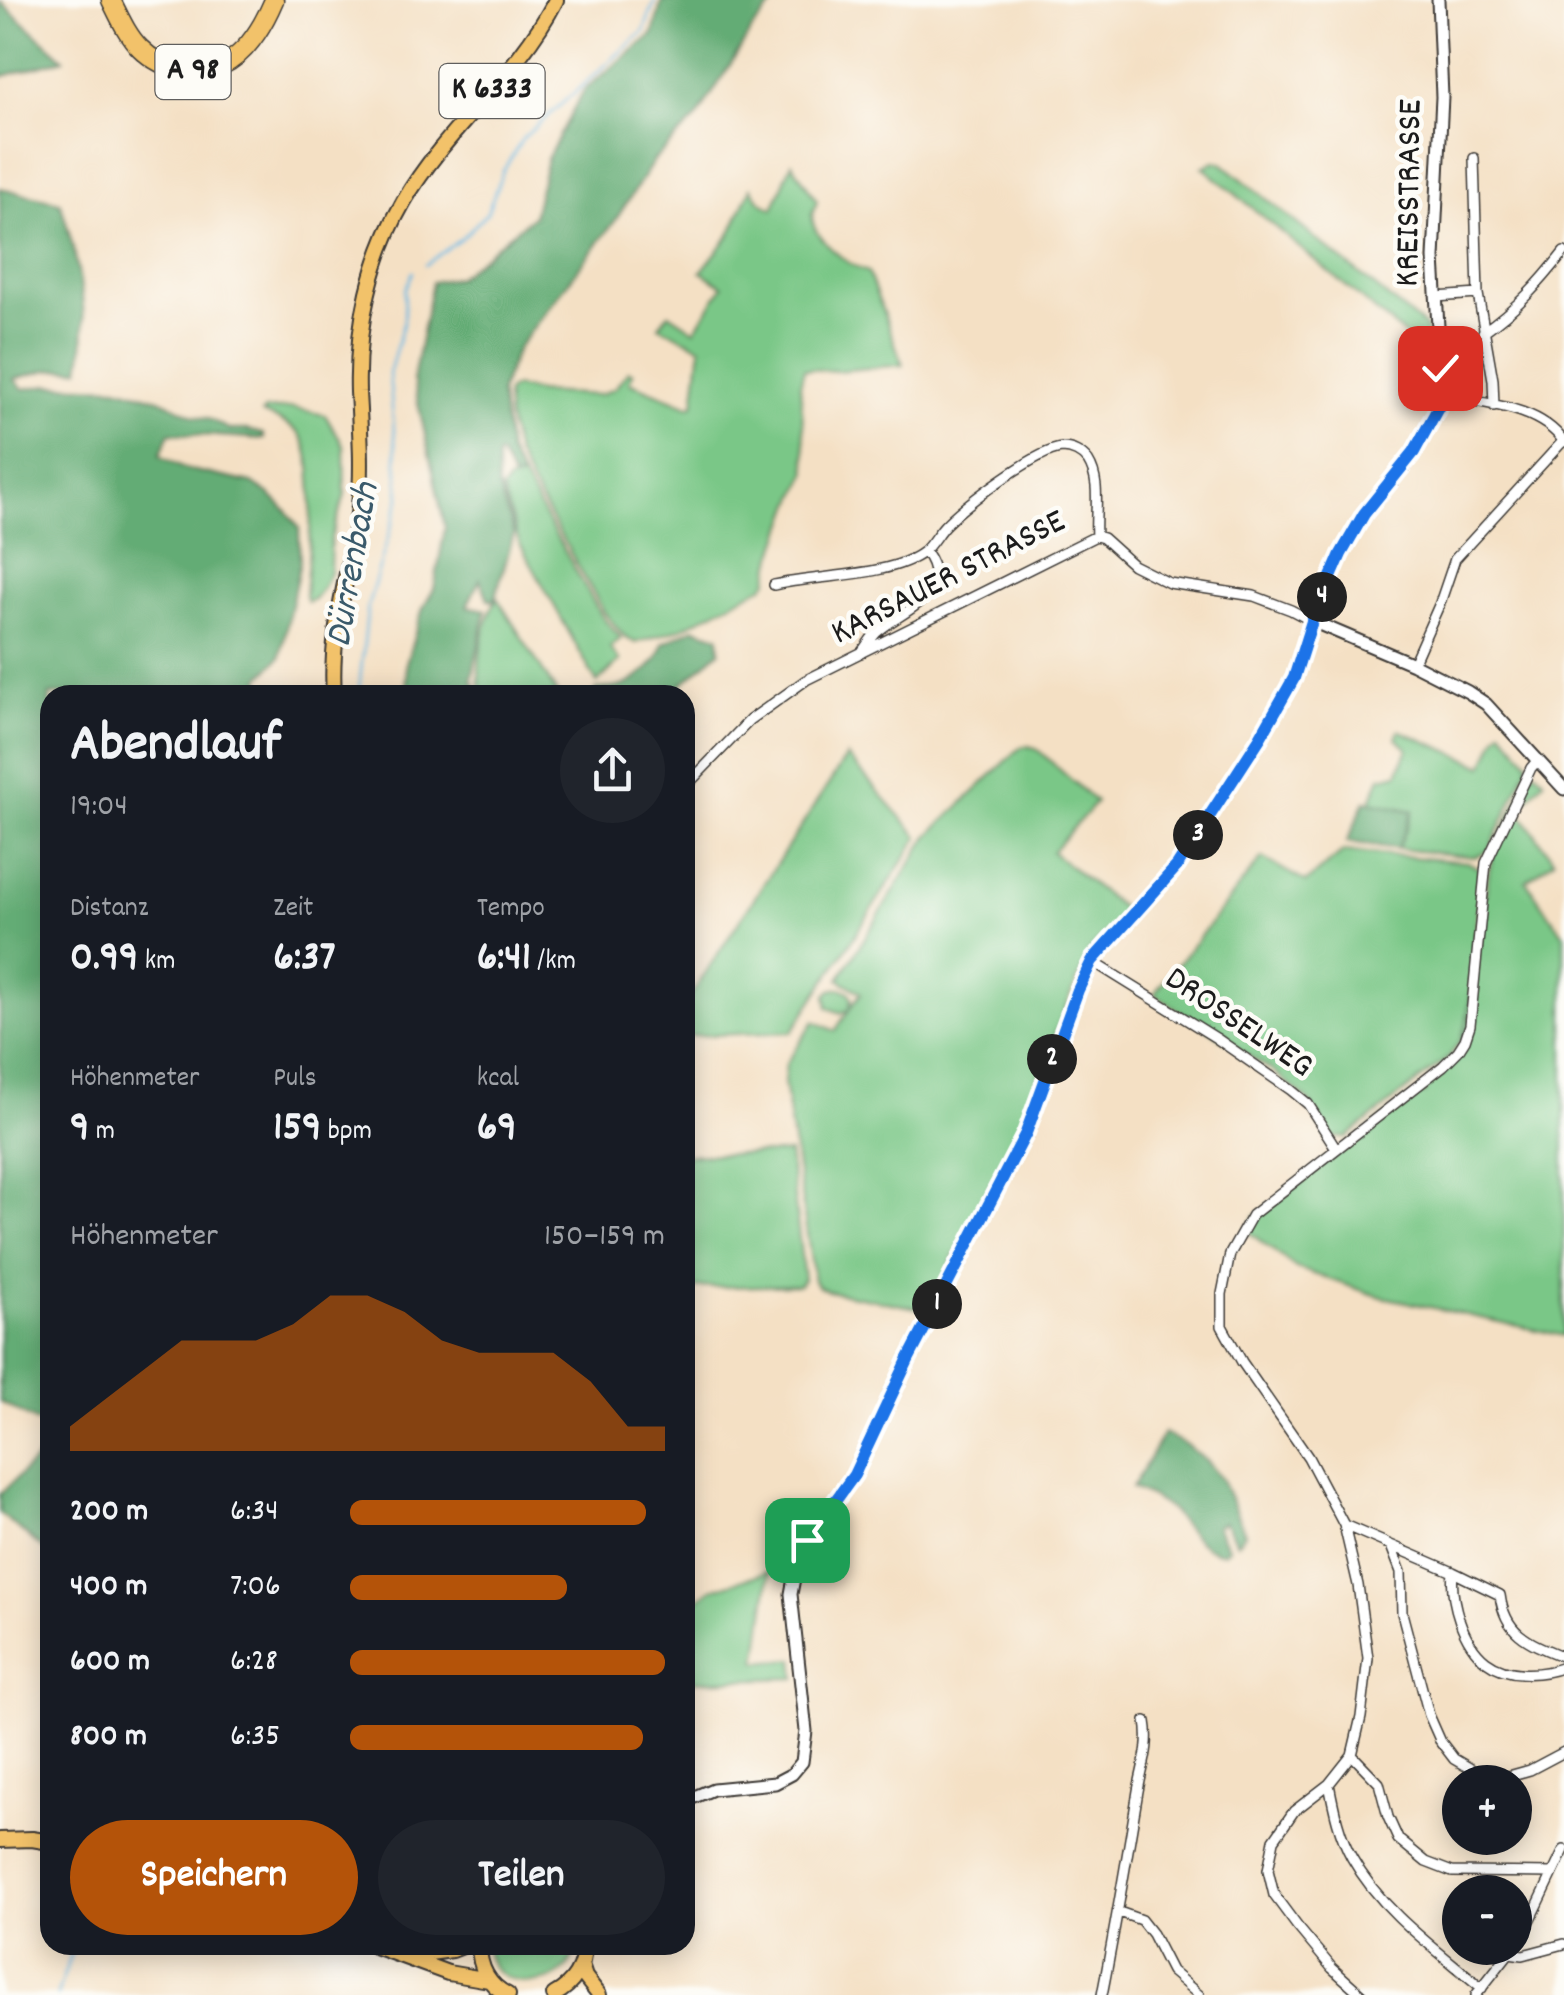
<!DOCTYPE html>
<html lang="de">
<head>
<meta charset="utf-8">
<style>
  body { margin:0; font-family:Dekko,sans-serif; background:#20242c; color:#f1f3f6; height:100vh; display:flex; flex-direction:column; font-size:38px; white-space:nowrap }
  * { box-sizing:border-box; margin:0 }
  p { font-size:32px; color:#9ea1a6 }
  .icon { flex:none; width:55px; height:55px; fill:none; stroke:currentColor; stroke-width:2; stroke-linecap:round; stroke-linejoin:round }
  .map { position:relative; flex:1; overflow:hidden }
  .details { position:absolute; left:40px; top:685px; width:655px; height:1270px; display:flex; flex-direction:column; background:#171b24; border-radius:30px; box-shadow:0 5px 25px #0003 }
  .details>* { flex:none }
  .controls { position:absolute; left:1442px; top:1765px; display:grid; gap:20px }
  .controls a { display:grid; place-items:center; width:90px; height:90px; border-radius:50%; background:#171b24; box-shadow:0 5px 25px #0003; font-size:50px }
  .pin { position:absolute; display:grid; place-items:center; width:85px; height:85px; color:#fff; margin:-42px; border-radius:20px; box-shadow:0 5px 15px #0006 }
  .km { position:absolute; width:50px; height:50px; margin:-25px; border-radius:50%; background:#222; color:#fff; font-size:28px; line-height:50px; text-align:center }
  .round { display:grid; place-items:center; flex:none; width:105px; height:105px; border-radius:52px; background:#20242c }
  .summary { display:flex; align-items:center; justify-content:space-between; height:170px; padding:0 30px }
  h1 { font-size:55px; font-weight:700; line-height:75px }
  .figures { display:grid; grid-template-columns:repeat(3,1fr); gap:15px; height:170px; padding:10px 30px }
  .figures div { display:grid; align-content:center }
  .figures b { font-size:42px; font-weight:700 }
  .figures small { font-size:28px; font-weight:400 }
  .figures p { font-size:28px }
  .chart { height:280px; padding:20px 30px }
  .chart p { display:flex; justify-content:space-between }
  .chart svg { width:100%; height:180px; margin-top:10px; fill:#b45309; opacity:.7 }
  .action { display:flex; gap:20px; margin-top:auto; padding:20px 30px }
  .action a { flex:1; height:115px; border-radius:60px; background:#b45309; color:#fff; font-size:40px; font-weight:700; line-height:115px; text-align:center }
  .action a+a { background:#20242c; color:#f1f3f6 }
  ul { padding:0 30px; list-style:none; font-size:32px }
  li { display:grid; grid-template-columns:160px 120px 1fr; align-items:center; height:75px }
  li i { height:25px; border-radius:12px; background:#b45309 }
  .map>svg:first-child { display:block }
  .green { fill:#7ac787; stroke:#4b7252; stroke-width:2.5 }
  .forest { fill:#63ac74; stroke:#406448; stroke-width:2.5 }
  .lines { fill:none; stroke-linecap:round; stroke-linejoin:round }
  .stream { stroke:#66b7e1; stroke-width:2.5 }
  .minor-casing { stroke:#3c3935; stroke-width:12 }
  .tertiary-casing { stroke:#3c3935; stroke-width:15 }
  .primary-casing { stroke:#3c3935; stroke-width:18 }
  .motorway-casing { stroke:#3c3935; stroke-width:21 }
  .minor { stroke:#fff; stroke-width:9 }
  .tertiary { stroke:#fff; stroke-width:11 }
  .primary { stroke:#f2c26a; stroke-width:14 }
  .motorway { stroke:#f2c26a; stroke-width:18 }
  .route-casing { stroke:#fff; stroke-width:20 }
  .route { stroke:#1a73e8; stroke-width:12 }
  .labels { text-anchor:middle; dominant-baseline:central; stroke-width:9; stroke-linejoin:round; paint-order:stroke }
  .shield { fill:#fdfcf7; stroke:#605f5e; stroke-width:2.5 }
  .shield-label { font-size:32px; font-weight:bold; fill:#1c1c1c }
  .street-label { font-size:35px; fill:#1c1c1c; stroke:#fdfcf7 }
  .water-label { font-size:38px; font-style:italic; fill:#3a5a6b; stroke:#fdfcf7 }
</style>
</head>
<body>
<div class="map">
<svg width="1564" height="1995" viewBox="0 0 1564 1995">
  <rect width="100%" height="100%" fill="#fdfcf7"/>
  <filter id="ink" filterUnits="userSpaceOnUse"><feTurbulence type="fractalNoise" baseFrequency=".01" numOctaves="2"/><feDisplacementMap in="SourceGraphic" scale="20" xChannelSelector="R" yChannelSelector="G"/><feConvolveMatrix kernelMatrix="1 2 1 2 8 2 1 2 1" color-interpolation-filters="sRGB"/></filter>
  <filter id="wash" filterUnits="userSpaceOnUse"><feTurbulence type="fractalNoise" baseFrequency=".0048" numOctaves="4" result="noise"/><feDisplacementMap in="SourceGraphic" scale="40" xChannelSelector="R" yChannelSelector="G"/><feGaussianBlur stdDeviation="2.25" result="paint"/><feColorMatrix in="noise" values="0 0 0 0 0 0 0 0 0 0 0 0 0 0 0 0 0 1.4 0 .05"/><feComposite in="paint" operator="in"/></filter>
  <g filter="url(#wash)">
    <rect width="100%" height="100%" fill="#f4e0c4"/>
    <!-- green -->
    <path class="green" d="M1214 161 1222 163 1426 328 1429 351 1413 342 1203 167Z
      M792 163 817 201C816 206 812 211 812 216 812 238 850 267 868 272L903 365 837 371 804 369 800 385 807 473 791 508 774 556 768 580 763 586 682 628 636 643 626 638 606 615 530 482 516 454 508 419 506 394 510 389 516 387 538 392 600 395 615 388 628 371 633 373 629 382 689 406 694 405 701 347 659 326 669 313 695 330 723 286 701 272 730 235 751 188 760 201 773 209Z
      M293 408 325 415 344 446 345 495 331 538 330 573 322 589 314 599 307 602 305 596C307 561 320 467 302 438 294 425 276 419 262 413L265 410Z
      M523 478 603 618 621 638 610 648 620 661 597 683 519 542 502 490 508 481Z
      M497 598 558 695H483C473 671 484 620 497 598Z
      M1399 730 1484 766 1497 736 1502 730 1528 761V766L1490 849 1484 853 1474 857 1398 849 1413 811 1370 802 1381 777 1398 773 1408 749 1396 738Z
      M1029 746 1038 750 1096 802 1052 852 1126 911 1090 951 1047 1053 1026 1114 928 1310 828 1291 819 1287 814 1281 784 1082 786 1064 814 1021 835 1031 849 1010 841 1013 828 1008 826 995 831 990 841 988 849 992 852 998 850 1008 861 993 839 979 928 836 1021 747Z
      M847 756 919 837 792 1032 685 1036V1004Z
      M1532 771H1536L1544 780 1518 810 1554 860 1526 881 1564 935V1336L1378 1296 1296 1268 1246 1230 1256 1216 1412 1095 1426 1093V1084L1463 1048 1489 870 1494 851Z
      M1344 851 1468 862 1481 870 1469 1016 1460 1042 1448 1058 1346 1138 1331 1137 1308 1100 1272 1071 1154 994 1262 858 1306 882Z
      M789 1153 804 1279 799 1285 685 1288V1155Z
      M770 1571 757 1662 794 1659 796 1678 685 1681V1610L711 1589Z
      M486 1945H574C575 1995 486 1995 486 1945Z"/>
    <!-- forest -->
    <path class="forest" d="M662 0H780L775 3 753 28 697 118 655 159 615 221 517 349 500 392 509 453 522 477 513 479 500 455H497V484L514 534 494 601 488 599 480 579 467 606 486 610 472 679 479 695H407L406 663 423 608 434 589 445 528 413 379 432 282 458 277 533 216 547 159 584 90 653 34Z
      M0 1 64 59 0 77Z
      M0 188 60 202C77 255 91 314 80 369L48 370 14 379 23 389 48 385 117 387 160 399 195 416 207 418 231 430H247L263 434 264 439 170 433 160 455 186 469 252 483 270 495 288 512 299 528 300 562 280 658 260 678 262 689 274 695H50V1429L0 1402Z
      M694 628 719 636 720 651 669 695H592L596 689C604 689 614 689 622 686 639 680 661 660 663 643Z
      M1365 801 1413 811 1398 849 1347 842Z
      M1164 1433 1188 1446 1205 1460 1221 1478 1245 1533 1237 1543 1224 1522 1216 1526 1229 1548 1224 1552C1201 1554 1184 1522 1168 1508 1157 1499 1145 1494 1132 1488Z
      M50 1446V1554L0 1514V1494Z"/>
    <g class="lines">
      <!-- stream -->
      <path class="stream" d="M425 265 462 238 487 213 503 171 523 138 644 31 655 0
        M359 690 368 605 400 498 389 374 404 320 405 290 413 272
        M57 1995 74 1945"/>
    </g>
  </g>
  <g filter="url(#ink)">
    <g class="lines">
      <!-- minor casing -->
      <g class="minor-casing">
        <path id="minor" d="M1474 158 1478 294 1493 380 1494 406
          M1436 297 1478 294
          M1483 332C1517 308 1539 284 1564 252
          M1442 395C1482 404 1539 405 1564 442
          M774 585C816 575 891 577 923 552 932 545 938 531 947 523 966 504 1037 450 1062 448 1072 448 1082 453 1088 461 1102 483 1094 512 1096 536
          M861 653C866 647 870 639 876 633 901 610 957 596 925 551
          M1413 664 1440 603 1455 559 1564 440
          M685 787 750 720 806 680 1096 536 1103 538 1133 565 1169 583 1254 596 1291 610 1312 621
          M1092 961 1216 1038 1291 1090 1308 1104 1336 1148
          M1344 1525 1453 1572 1500 1595C1505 1635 1530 1643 1564 1657
          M1391 1546 1401 1572 1402 1613 1429 1715 1441 1742 1454 1759 1483 1776 1505 1777 1530 1770 1564 1752
          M1453 1572C1450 1600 1462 1642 1486 1661 1507 1677 1540 1676 1564 1667
          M1352 1755 1379 1783 1388 1817 1398 1839 1426 1862 1452 1872 1552 1873
          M1329 1784C1334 1810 1339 1835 1352 1858 1382 1912 1436 1949 1482 1988
          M1119 1912 1141 1920 1152 1934 1171 1971 1199 1995
          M1515 1944 1531 1919 1564 1850
          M1509 1953 1523 1955 1564 1944
          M1102 1995C1115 1929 1126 1863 1137 1797 1141 1769 1151 1749 1146 1721
          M1362 1995 1332 1968 1297 1926 1274 1895 1268 1870 1274 1840 1294 1811 1329 1784 1352 1755 1361 1717 1368 1658 1358 1585 1344 1525 1308 1457 1242 1362 1222 1326V1294L1230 1254 1252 1215 1443 1066 1458 1051 1465 1040 1470 1025 1486 863 1531 768 1537 761
          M1476 1995 1513 1948"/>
      </g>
      <!-- tertiary casing -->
      <g class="tertiary-casing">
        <path id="tertiary" d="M1312 621 1413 664 1468 692 1486 704 1564 789
          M685 1801 713 1789 775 1783 792 1774 802 1762 806 1731 791 1594 798 1557 807 1540 854 1475 908 1360 1026 1133 1078 990 1092 961 1177 866 1261 737 1294 678 1312 621 1341 554 1364 515 1414 453 1438 408 1442 395 1434 258 1442 97 1438 0"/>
      </g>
      <!-- primary casing -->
      <g class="primary-casing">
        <path id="primary" d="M334 695C329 627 351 572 359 506 363 468 360 430 358 392 356 326 371 258 404 201 447 127 517 76 556 0
          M0 1840 32 1839 50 1842
          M372 1945 448 1973 489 1980
          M479 1945C479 1967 488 1985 508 1995
          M407 1956 452 1950 465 1945
          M581 1965 585 1977 599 1995
          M554 1995C574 1984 584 1968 584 1945"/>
      </g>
      <!-- motorway casing -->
      <g class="motorway-casing">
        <path id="motorway" d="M111 0C119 16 127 35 140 48 151 59 166 67 182 70 230 79 257 40 274 0"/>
      </g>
      <!-- minor -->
      <use href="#minor" class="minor"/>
      <!-- tertiary -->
      <use href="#tertiary" class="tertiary"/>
      <!-- primary -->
      <use href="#primary" class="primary"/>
      <!-- motorway -->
      <use href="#motorway" class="motorway"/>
    </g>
  </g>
  <g class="lines" filter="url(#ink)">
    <!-- route casing -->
    <g class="route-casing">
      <path id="route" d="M807 1540 854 1475 908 1360 1026 1133 1078 990 1092 961 1177 866 1260 738 1294 678 1312 621 1341 554 1364 514 1414 452 1438 408 1442 394 1440 368"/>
    </g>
    <!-- route -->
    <use href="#route" class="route"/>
  </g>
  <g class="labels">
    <!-- shield labels -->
    <g class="shield">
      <rect x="155.5" y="45" width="75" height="54" rx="8"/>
      <rect x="439.5" y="64" width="105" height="54" rx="8"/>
    </g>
    <g class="shield-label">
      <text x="193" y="72">A 98</text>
      <text x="492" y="91">K 6333</text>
    </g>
    <!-- street labels -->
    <g class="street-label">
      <text transform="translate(1411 193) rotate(-89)">KREISSTRASSE</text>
      <text transform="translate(949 579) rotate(-27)">KARSAUER STRASSE</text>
      <text transform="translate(1238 1024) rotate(34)">DROSSELWEG</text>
    </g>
    <!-- water labels -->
    <g class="water-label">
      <text transform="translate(355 565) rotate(-80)">Dürrenbach</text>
    </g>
  </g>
</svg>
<div class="controls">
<a>+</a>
<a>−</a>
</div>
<div class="pin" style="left:807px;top:1540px;background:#1e9e55"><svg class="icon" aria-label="arrive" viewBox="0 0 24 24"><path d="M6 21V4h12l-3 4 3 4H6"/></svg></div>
<div class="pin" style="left:1440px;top:368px;background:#d93025"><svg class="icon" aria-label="check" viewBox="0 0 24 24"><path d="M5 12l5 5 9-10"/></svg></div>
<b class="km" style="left:937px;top:1304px">1</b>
<b class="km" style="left:1052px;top:1059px">2</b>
<b class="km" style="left:1198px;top:835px">3</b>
<b class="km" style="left:1322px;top:597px">4</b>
<section class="details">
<div class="summary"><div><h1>Abendlauf</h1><p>19:04</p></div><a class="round"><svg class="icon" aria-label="share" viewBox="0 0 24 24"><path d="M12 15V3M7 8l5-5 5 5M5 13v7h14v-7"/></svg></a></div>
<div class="figures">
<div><p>Distanz</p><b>0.99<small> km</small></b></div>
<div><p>Zeit</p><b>6:37</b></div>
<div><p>Tempo</p><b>6:41<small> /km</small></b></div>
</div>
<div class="figures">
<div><p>Höhenmeter</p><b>9<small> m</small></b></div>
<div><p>Puls</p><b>159<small> bpm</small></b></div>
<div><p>kcal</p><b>69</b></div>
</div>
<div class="chart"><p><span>Höhenmeter</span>150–159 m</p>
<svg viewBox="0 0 160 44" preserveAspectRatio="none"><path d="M0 44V38L10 31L20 24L30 17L40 17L50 17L60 13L70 6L80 6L90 10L100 17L110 20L120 20L130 20L140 27L150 38L160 38V44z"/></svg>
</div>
<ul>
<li><b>200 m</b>6:34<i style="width:94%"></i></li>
<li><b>400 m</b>7:06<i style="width:69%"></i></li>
<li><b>600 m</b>6:28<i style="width:100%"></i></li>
<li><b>800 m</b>6:35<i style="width:93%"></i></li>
</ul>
<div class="action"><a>Speichern</a><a>Teilen</a></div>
</section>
</div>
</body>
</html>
